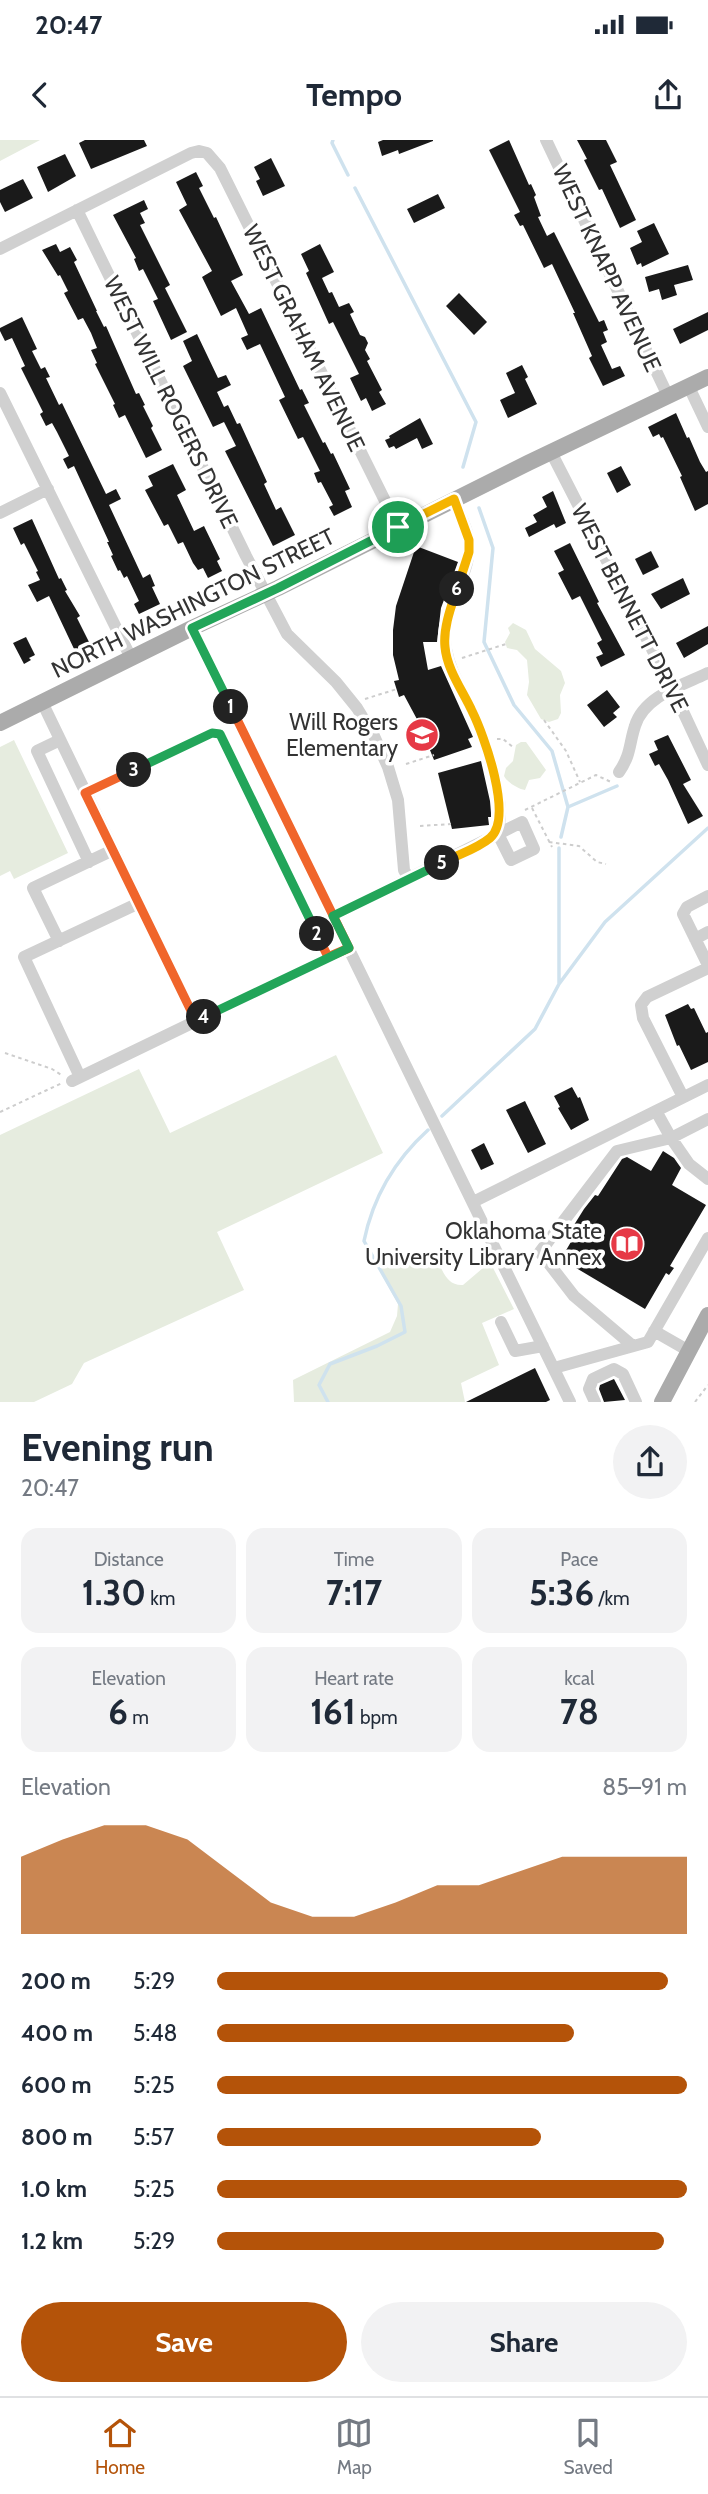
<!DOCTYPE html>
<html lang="en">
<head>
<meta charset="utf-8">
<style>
  body { margin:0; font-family:Cabin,sans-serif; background:#f2f2f3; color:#1f2937; height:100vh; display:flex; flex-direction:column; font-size:26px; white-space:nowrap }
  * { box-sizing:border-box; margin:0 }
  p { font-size:23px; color:#747a83 }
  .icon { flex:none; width:38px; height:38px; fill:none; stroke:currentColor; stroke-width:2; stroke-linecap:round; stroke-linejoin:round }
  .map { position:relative; height:1262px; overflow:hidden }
  .sheet { display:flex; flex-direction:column; background:#fff; flex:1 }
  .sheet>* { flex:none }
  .pin { position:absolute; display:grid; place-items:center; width:60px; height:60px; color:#fff; margin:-30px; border:4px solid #fff; border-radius:50%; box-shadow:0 2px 7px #0007 }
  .km { position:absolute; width:35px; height:35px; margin:-18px; border-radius:50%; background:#222; color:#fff; font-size:19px; line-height:35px; text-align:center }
  .round { display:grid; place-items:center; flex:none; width:74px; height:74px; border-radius:37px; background:#f2f2f3 }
  .headline { display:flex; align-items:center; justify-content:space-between; height:119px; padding:0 21px }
  h1 { font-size:38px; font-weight:700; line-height:52px }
  .stats { display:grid; grid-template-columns:repeat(3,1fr); gap:10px; height:119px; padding:7px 21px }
  .stats div { display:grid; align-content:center; border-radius:18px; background:#f2f2f3; text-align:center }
  .stats b { font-size:35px; font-weight:700 }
  .stats small { font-size:19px; font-weight:400 }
  .stats p { font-size:19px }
  .chart { height:196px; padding:14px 21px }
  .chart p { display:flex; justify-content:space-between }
  .chart svg { width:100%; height:126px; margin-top:7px; fill:#b45309; opacity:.7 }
  .action { display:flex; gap:14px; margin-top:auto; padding:14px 21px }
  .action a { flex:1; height:80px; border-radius:42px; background:#b45309; color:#fff; font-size:28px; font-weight:700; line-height:80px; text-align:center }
  .action a+a { background:#f2f2f3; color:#1f2937 }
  ul { padding:0 21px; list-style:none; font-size:23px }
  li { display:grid; grid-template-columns:112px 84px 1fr; align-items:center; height:52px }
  li i { height:18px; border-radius:9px; background:#b45309 }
  .status { display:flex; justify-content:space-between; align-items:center; height:49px; padding:0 35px; background:#fff; direction:ltr }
  .status svg { height:19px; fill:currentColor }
  header { display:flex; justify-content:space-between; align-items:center; height:91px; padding:0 21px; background:#fff; font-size:32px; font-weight:700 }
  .menu { display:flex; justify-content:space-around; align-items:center; height:98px; border-top:2px solid #e0e1e3; background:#fff; font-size:19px; color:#747a83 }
  .menu a { display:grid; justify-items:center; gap:4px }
  .menu .active { color:#b45309 }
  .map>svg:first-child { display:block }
  .green { fill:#e6ecdf }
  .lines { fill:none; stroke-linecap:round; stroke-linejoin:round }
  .stream { stroke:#cfe2ee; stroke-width:3.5 }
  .building { fill:#1a1a1a }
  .path { stroke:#cdcdcd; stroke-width:2; stroke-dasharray:3.5 3.5; stroke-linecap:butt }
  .minor { stroke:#d0d0d0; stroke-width:12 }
  .major { stroke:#ababab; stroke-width:16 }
  .split-1-casing { stroke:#fff; stroke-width:14 }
  .split-2-casing { stroke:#fff; stroke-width:14 }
  .split-3-casing { stroke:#fff; stroke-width:14 }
  .split-4-casing { stroke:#fff; stroke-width:14 }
  .split-5-casing { stroke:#fff; stroke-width:14 }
  .split-6-casing { stroke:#fff; stroke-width:14 }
  .split-7-casing { stroke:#fff; stroke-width:14 }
  .split-1 { stroke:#22a559; stroke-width:9 }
  .split-2 { stroke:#f0652b; stroke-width:9 }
  .split-3 { stroke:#22a559; stroke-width:9 }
  .split-4 { stroke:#f0652b; stroke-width:9 }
  .split-5 { stroke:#22a559; stroke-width:9 }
  .split-6 { stroke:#f5b400; stroke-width:9 }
  .split-7 { stroke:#f5b400; stroke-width:9 }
  .labels { text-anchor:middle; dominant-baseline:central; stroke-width:7; stroke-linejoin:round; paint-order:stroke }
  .street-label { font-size:23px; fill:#333; stroke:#fff }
  .poi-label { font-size:23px; fill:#333; stroke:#fff; text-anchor:end }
</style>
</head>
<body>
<div class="status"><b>20:47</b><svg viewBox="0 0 49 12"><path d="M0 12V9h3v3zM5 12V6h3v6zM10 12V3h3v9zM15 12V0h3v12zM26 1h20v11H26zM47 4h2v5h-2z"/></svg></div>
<header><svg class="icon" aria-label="back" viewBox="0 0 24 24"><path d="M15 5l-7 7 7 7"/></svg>Tempo<svg class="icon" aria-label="share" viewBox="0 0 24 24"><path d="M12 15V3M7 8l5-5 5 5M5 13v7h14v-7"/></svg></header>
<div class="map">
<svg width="708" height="1262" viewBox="0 0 708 1262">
  <rect width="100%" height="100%" fill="#fff"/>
  <!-- green -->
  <path class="green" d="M0 0H40L0 21Z
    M513 483 526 490 535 509 561 531 565 543 560 555 561 573 558 579 549 582 541 579 527 555 529 542 527 520 517 510 507 508 505 502 510 493 508 488Z
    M14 600 68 713 14 739 10 731 0 736V607Z
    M521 602H526L546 630 540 638 529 640 525 650C518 649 507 642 504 636L506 628 513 621 516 605Z
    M336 915 383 1013 217 1092 244 1150 84 1223 72 1244 34 1262H0V995L139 929 170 993Z
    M394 1113 404 1125 437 1120C443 1131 447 1146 463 1145L490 1122 514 1169 482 1183 499 1225 461 1243 465 1262H294L293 1240 390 1192 397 1176 398 1164 377 1126 378 1120Z"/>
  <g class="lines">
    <!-- stream -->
    <path class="stream" d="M333 0 332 3 348 35
      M355 48 476 282 463 327
      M479 368 493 408 484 502 514 565 552 611 568 667
      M561 697 568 667 617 646
      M559 843V708
      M442 976 535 889 559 844 605 782 708 688
      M328 1262 319 1245 330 1224 377 1206 405 1192 401 1166 364 1101C373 1057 395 1020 428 990"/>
  </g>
  <!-- building -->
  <path class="building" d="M85 0H144L147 6 91 29 79 3Z
    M383 0H433V1L399 14 398 10 382 16 378 2Z
    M509 0 529 45 531 44 536 55 534 57 541 76 538 77 547 96 554 92 599 182 604 180 608 190 603 192 607 202 601 205 612 229 620 226 625 236 603 246 589 218 592 216 573 173H575L552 124 544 128 523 85 520 86 514 75 520 72 489 10Z
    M577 0H606L617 22 610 25 636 80 620 88 602 49 599 50 584 20 587 19Z
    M65 14 76 36 48 52 37 27Z
    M271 18 285 46 263 56 256 41 260 39 254 27Z
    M196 32 203 46 199 48 214 78 216 77 243 135 231 141 249 174 261 168 300 250 302 249 309 263 304 265 323 303 325 302 331 314 333 313 350 349 345 351 352 367 334 376 329 367 333 365 321 342 318 343 314 333 320 331 303 297 298 299 279 260 285 257 260 204 247 210 241 198 248 195 236 168 221 176 202 137 212 131 179 70 187 65 176 42Z
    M23 39 33 58 5 72 0 62V50Z
    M438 54 445 68 414 83 407 69Z
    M144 60 148 69 140 73 145 83 140 85 170 145 165 148 187 192 171 200 153 161 158 159 143 129 139 131 134 119 136 118 113 75Z
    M654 83 669 114 642 127 641 123 637 125 630 108 642 102 637 91Z
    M56 104 60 112 70 107 77 120 74 122 97 171H96L104 187 106 186 136 254 139 253 145 265 143 266 153 286 151 288 162 310 146 318 125 275 119 278 113 265 115 264 95 224 97 223 91 210 97 208 91 193 83 178 78 180 64 153 68 151 60 135 58 136 42 110Z
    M320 104 334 132 322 138 329 153 332 152 339 167 349 163 354 172 350 174 360 195 365 197 368 203 365 210 370 219 367 221 382 250 379 252 386 264 372 271 366 258 361 261 350 238 359 234 333 182 329 184 306 133 309 131 301 114Z
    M688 125 693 140 674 145 677 155 662 160 659 149 649 152 645 137Z
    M459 153 487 182 474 195 446 166Z
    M708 172V190L680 204 673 189Z
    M22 177 37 209 32 211 41 229 45 227 50 237 46 238 59 265 62 263 106 354 116 349 121 359 109 365 143 438 150 434 155 446 152 447 160 464 139 474 134 464 139 461 127 436 124 438 120 430 118 431 111 416 113 415 107 402H109L74 326 68 329 63 319 69 316 57 292 52 283 46 286 40 274 43 272 21 228 25 226 12 198 5 201 0 191V188Z
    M197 194 218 238 226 235 231 245 217 252 224 267 228 265 237 284 240 283 267 342 264 344 276 370 281 367 295 395 273 406 225 311 236 306 224 282 213 287 183 226 192 221 183 201Z
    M522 225 528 237 525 239 537 264 508 278 500 260 515 253 506 233Z
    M676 273 687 298 689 297 700 322 706 332 708 331V364L695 371 680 337 682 336 663 297 661 298 659 294 653 297 648 287Z
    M420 278 433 304 422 309 417 298 396 309 394 306 389 308 385 300 390 298 389 296Z
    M173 324 186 350 177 355 194 391 204 386 220 419 217 421 222 431 208 438 203 428 198 430 193 423 183 402 178 404 168 384 164 386 145 350 153 346 148 336Z
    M621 326 631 345 617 353 607 333Z
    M553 351 566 383 556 388 554 384 529 397 525 388 537 382 533 375 547 367 542 357Z
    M32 379 59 439 61 438 67 450 65 451 80 476 77 478 90 504 75 511 49 456 37 462 28 445 40 440 36 432 38 431 24 403 21 405 13 388Z
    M570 403 599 462 597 463 625 515 601 527 596 517 603 514 597 503 602 500 580 456 572 460 558 433 564 430 554 411Z
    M416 406 458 422 441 468 437 502H423L428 530 441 526 473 597 468 599 472 607 434 620 419 583 404 555 399 557 394 541 399 540 393 515V490L396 466Z
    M651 411 659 427 643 435 635 419Z
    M683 438 690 454 661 469 651 454Z
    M708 486V504L684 518 676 503Z
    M26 497 35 515 29 518 31 520 24 524 13 503Z
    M607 550 620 567 613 573 617 577 604 587 587 565Z
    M668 595 691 640 683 644 703 676 688 684 668 640 659 624 655 626 649 614 658 610 654 601Z
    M481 621 490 661 491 673V677H488L489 685 452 689 438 633Z
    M688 864 691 869 694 868 706 893 708 892V922L691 930 679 905 677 906 665 875Z
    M572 947 578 958 580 957 589 980 571 990 558 968 560 967 554 956Z
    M525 961 546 1004 528 1013 506 970Z
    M484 1003 494 1024 481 1030 471 1010Z
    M663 1011 674 1018 681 1028 672 1045 706 1065 670 1126 674 1128 669 1135 666 1133 645 1169 561 1119 579 1088 574 1085 584 1069 595 1055 598 1056 622 1019 627 1017 651 1031Z
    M535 1228 550 1260 546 1262H466Z
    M614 1239 625 1260 604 1262 599 1249 600 1245Z"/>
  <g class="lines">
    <!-- path -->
    <path class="path" d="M462 518 506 504
      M365 559 397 549
      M544 580 566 611 580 642
      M497 599H503L514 608
      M406 624 434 615
      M532 668 552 707
      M525 670 596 635 611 642
      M420 686 451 684
      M549 702 579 706 597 722 606 724
      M5 913 52 929 63 936
      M0 972 62 943
      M695 1262 708 1245"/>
    <!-- minor -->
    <path class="minor" d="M546 0 668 256
      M77 70 246 416 287 494 336 542 357 568 374 596 388 627 398 660 404 730 409 739
      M0 109 191 13 199 11 207 13 220 28 398 387
      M689 247 708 287
      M0 253 131 518
      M551 312 673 550 708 625
      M454 359C459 375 471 393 469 410 467 441 439 474 446 509 450 533 464 552 473 574 484 597 505 659 499 684 497 688 493 694 491 698
      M0 373 48 349
      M192 488 570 1262
      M42 562 196 881 349 808
      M60 600 37 611 89 722
      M619 632C631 615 629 604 635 586 644 556 683 545 708 533
      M85 653 212 593 220 594 328 817
      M708 756 687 767 683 774 708 825
      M333 776 522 682 534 709 511 720 498 694
      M695 799 708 792
      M59 801 33 748 113 710
      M80 937 24 817 139 763
      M72 941 196 881
      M683 957 643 878 641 865 647 857 708 828
      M656 971 671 998 708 979
      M473 1062 708 945
      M501 1182 515 1211 543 1206
      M654 1191 689 1211
      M633 1206 574 1156 540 1112 617 1011 671 998 689 1024 708 1039
      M554 1228 648 1202 708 1098
      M595 1262 589 1249 593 1239 614 1229 623 1234 636 1262"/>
    <!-- major -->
    <path class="major" d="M0 583 192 488 278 448 528 323 708 237
      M662 1262 708 1175"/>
  </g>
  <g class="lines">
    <!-- split-1 casing -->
    <g class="split-1-casing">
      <path id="split-1" d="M231 567 192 488 278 448 398 387"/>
    </g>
    <!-- split-2 casing -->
    <g class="split-2-casing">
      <path id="split-2" d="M231 567 349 808 328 817 317 794"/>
    </g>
    <!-- split-3 casing -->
    <g class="split-3-casing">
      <path id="split-3" d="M134 630 212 593 220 594 317 794"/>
    </g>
    <!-- split-4 casing -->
    <g class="split-4-casing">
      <path id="split-4" d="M134 630 85 653 196 881 204 877"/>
    </g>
    <!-- split-5 casing -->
    <g class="split-5-casing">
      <path id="split-5" d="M204 877 349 808 333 776 442 723"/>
    </g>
    <!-- split-6 casing -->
    <g class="split-6-casing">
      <path id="split-6" d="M442 723C457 715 477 709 490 698 514 678 484 595 472 571 463 551 447 530 445 507 443 488 451 467 457 449"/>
    </g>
    <!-- split-7 casing -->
    <g class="split-7-casing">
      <path id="split-7" d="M398 387 454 359 469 400V412L457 449"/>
    </g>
    <!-- split-1 -->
    <use href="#split-1" class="split-1"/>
    <!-- split-2 -->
    <use href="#split-2" class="split-2"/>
    <!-- split-3 -->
    <use href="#split-3" class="split-3"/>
    <!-- split-4 -->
    <use href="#split-4" class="split-4"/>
    <!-- split-5 -->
    <use href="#split-5" class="split-5"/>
    <!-- split-6 -->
    <use href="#split-6" class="split-6"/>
    <!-- split-7 -->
    <use href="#split-7" class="split-7"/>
  </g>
  <!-- icons -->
  <defs>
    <g id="school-disc" transform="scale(1.75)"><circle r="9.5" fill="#e63946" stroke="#fff"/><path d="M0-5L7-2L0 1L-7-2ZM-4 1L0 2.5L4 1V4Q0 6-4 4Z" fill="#fff"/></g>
    <g id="library-disc" transform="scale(1.75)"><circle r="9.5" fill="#e63946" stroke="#fff"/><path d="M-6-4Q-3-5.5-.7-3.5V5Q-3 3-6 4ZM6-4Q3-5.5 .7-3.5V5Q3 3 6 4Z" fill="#fff"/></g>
  </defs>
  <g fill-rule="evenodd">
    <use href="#school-disc" x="422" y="595"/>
    <use href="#library-disc" x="627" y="1104"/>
  </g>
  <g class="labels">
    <!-- street labels -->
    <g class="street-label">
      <text transform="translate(607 128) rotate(65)">WEST KNAPP AVENUE</text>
      <text transform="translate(304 198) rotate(64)">WEST GRAHAM AVENUE</text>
      <text transform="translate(171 262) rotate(64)">WEST WILL ROGERS DRIVE</text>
      <text transform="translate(193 463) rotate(-26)">NORTH WASHINGTON STREET</text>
      <text transform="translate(630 468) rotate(63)">WEST BENNETT DRIVE</text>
    </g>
    <!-- poi labels -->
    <g class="poi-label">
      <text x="398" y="582">Will Rogers<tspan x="398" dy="26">Elementary</tspan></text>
      <text x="602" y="1091">Oklahoma State<tspan x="602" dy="26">University Library Annex</tspan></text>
    </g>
  </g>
</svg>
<div class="pin" style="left:398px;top:387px;background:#1e9e55"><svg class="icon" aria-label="arrive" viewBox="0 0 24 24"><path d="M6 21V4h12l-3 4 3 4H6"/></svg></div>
<b class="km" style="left:231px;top:567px">1</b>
<b class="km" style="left:317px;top:794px">2</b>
<b class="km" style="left:134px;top:630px">3</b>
<b class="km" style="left:204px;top:877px">4</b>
<b class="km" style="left:442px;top:723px">5</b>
<b class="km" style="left:457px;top:449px">6</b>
</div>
<section class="sheet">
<div class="headline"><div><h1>Evening run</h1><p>20:47</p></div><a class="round"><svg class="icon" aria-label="share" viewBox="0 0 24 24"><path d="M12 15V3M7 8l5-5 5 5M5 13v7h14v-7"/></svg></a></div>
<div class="stats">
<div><p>Distance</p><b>1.30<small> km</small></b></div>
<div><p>Time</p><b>7:17</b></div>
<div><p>Pace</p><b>5:36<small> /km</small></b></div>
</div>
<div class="stats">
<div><p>Elevation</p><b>6<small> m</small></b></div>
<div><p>Heart rate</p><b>161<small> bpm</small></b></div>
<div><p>kcal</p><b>78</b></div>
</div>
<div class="chart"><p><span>Elevation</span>85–91 m</p>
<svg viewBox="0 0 160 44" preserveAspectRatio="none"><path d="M0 44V17L10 11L20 6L30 6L40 11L50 22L60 33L70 38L80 38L90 33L100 27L110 27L120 22L130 17L140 17L150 17L160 17V44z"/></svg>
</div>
<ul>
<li><b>200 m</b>5:29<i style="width:96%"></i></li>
<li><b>400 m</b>5:48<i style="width:76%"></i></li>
<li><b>600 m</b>5:25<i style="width:100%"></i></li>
<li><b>800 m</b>5:57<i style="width:69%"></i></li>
<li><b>1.0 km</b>5:25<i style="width:100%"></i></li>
<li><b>1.2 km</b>5:29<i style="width:95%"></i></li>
</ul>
<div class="action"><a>Save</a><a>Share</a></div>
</section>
<nav class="menu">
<a class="active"><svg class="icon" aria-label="home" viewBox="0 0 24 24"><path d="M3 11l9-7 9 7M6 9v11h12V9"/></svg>Home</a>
<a><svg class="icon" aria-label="map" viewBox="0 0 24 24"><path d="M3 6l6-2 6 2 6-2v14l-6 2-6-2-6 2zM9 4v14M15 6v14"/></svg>Map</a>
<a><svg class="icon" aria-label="saved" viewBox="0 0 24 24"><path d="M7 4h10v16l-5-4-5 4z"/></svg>Saved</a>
</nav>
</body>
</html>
